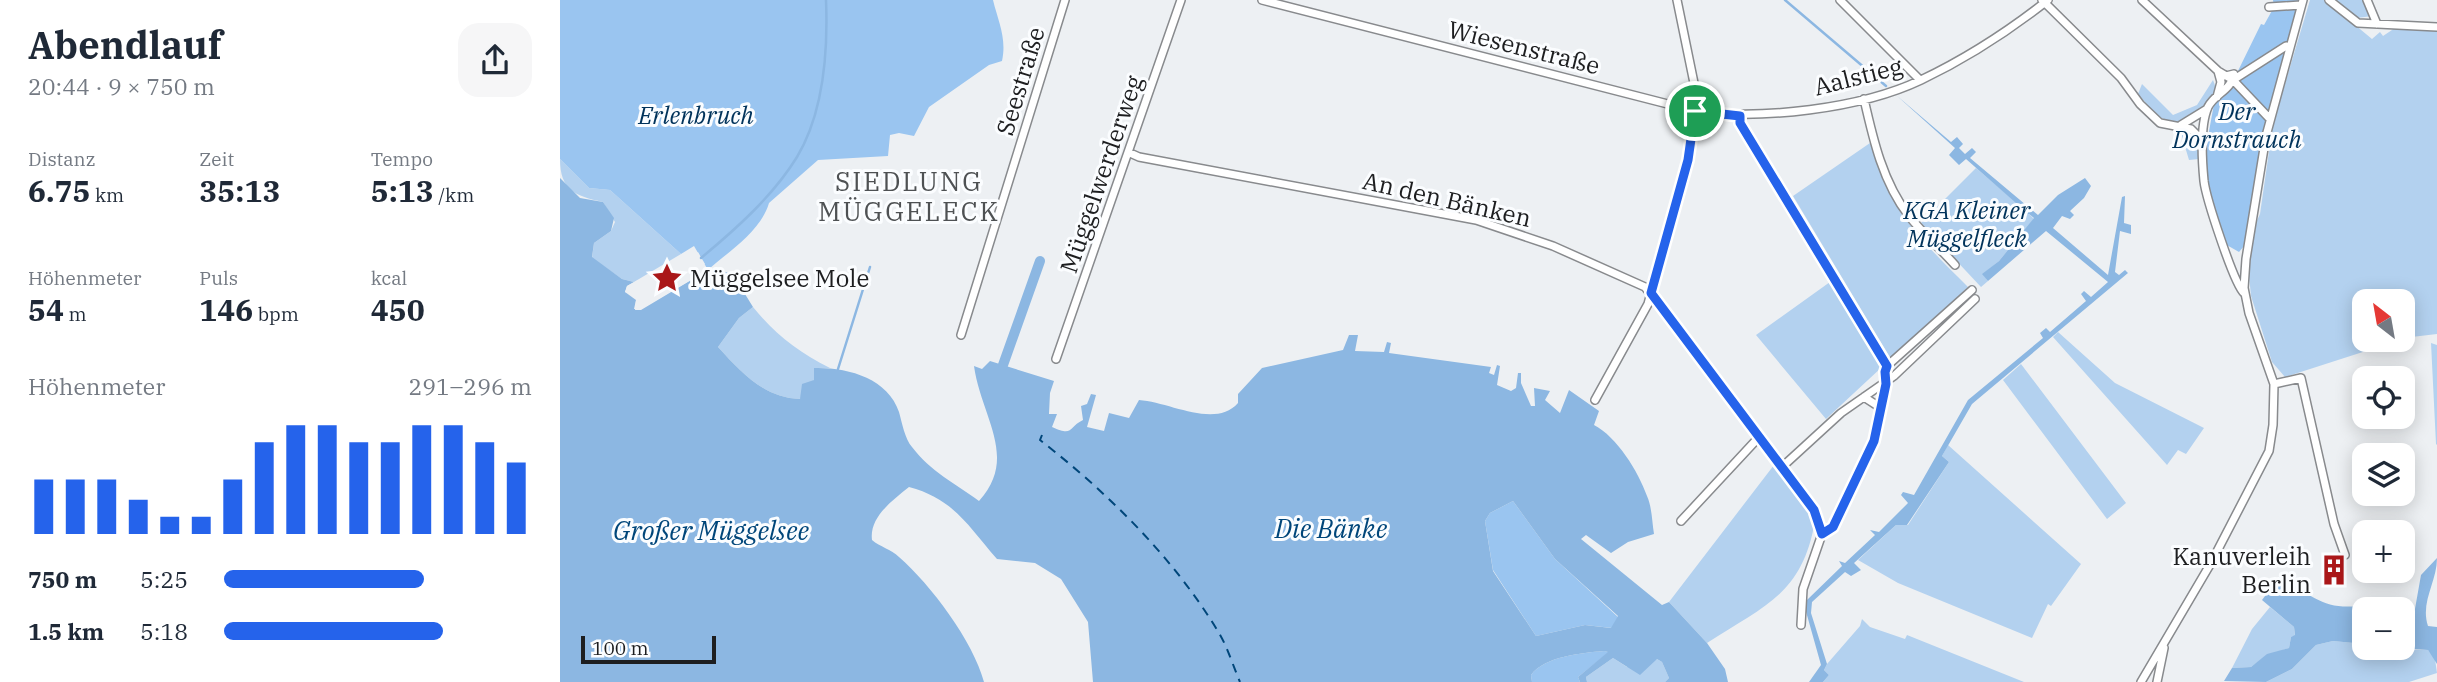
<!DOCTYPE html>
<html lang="de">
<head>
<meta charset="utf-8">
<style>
  body { margin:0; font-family:"IBM Plex Serif",serif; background:#f6f6f7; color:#1f2937; height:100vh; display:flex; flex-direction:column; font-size:26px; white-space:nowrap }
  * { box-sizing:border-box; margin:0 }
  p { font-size:23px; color:#747a83 }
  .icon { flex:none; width:38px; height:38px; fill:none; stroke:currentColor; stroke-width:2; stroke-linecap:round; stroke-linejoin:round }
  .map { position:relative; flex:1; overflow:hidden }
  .drawer { display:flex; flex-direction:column; background:#fff; width:560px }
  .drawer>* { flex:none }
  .needle { width:46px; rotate:329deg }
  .buttons { position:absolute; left:1792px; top:289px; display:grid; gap:14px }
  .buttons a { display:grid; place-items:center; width:63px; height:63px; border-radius:14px; background:#fff; box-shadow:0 4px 18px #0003; font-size:35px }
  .scale { position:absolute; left:21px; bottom:18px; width:135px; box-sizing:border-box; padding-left:7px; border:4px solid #1d1e20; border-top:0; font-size:19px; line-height:24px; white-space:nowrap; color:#1d1e20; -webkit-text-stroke:5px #fbfdff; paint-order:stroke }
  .pin { position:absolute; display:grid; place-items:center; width:60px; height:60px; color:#fff; margin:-30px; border:4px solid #fff; border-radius:50%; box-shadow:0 2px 7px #0007 }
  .round { display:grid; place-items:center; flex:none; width:74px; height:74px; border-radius:21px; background:#f6f6f7 }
  .head { display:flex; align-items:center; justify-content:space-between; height:119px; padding:0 28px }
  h1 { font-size:38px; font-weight:800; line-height:52px }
  .metrics { display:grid; grid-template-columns:repeat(3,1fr); gap:10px; height:119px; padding:7px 28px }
  .metrics div { display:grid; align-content:center }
  .metrics b { font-size:30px; font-weight:800 }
  .metrics small { font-size:19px; font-weight:400 }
  .metrics p { font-size:19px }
  .chart { height:196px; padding:14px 28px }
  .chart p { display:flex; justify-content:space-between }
  .chart svg { width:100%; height:126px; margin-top:7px; stroke:#2563eb; stroke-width:6 }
  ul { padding:0 28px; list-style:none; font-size:23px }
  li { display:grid; grid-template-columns:112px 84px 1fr; align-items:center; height:52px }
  li i { height:18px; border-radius:9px; background:#2563eb }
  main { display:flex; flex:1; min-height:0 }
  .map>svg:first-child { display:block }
  .green { fill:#b3d1ef }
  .forest { fill:#9ac5f0 }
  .water { fill:#8cb7e2; fill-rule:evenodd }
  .pier { fill:#edf0f3 }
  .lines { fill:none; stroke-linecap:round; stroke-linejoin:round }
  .stream { stroke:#8cb7e2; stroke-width:2.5 }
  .canal { stroke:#8cb7e2; stroke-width:10 }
  .ferry { stroke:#00467a; stroke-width:2; stroke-dasharray:9 7; stroke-linecap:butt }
  .street-casing { stroke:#888a8d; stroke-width:10 }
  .street { stroke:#fff; stroke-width:7 }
  .route-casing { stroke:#fff; stroke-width:14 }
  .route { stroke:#2563eb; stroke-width:9 }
  .labels { text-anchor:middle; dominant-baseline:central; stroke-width:6; stroke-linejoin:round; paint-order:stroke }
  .street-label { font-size:24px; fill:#1d1e20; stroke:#fbfdff }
  .park-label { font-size:24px; font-style:italic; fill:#01335b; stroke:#fbfdff }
  .poi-label { font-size:24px; fill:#1d1e20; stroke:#fbfdff; text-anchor:start }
  .neighbourhood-label { font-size:26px; letter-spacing:2px; fill:#4e5153; stroke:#fbfdff }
  .water-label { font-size:26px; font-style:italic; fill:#00467a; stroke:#fbfdff }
</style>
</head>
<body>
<main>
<section class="drawer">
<div class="head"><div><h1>Abendlauf</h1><p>20:44 · 9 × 750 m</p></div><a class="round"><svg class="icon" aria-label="share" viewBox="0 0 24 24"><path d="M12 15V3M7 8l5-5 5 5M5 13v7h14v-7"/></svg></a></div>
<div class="metrics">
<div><p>Distanz</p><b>6.75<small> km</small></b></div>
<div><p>Zeit</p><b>35:13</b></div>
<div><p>Tempo</p><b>5:13<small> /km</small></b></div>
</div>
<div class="metrics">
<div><p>Höhenmeter</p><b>54<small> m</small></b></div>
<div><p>Puls</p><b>146<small> bpm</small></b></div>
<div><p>kcal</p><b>450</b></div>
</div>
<div class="chart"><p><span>Höhenmeter</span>291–296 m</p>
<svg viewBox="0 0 160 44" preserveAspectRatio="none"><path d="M5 44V25M15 44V25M25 44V25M35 44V32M45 44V38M55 44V38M65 44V25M75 44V12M85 44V6M95 44V6M105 44V12M115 44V12M125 44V6M135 44V6M145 44V12M155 44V19"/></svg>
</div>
<ul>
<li><b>750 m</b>5:25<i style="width:65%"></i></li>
<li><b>1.5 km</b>5:18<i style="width:71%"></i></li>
</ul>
</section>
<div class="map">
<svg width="1877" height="682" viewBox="0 0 1877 682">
  <rect width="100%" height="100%" fill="#edf0f3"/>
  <!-- green -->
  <path class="green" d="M1750 0H1765L1812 39 1820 32 1823 36 1835 28 1877 31V334L1843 338V301H1804V340H1840L1725 377 1712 362 1691 296 1689 276 1693 229 1700 214 1713 124Z
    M1774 0H1805L1813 16 1796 18Z
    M1653 80 1656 88C1652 107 1631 116 1614 123L1597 116 1578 94 1582 84 1613 115 1637 105Z
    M1620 130 1636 134 1639 159 1629 160Z
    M1310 143C1333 214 1357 236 1408 287L1331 359 1233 196Z
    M0 159 29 188 50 190 121 254 74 282 62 279 32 258 34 243 51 231 55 222 43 202C15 196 0 190 0 159Z
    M1416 168 1457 203 1439 218 1442 221 1453 211 1458 217 1469 214 1474 219 1439 261 1423 274 1428 281 1421 287 1361 223Z
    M1270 282 1322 367 1266 419 1196 335Z
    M193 307C215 334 238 352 270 368H255L254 380 240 399C204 398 181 372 158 347L179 318Z
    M1498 332 1555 383 1644 428 1626 454 1618 450 1607 465 1493 337Z
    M1871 343 1877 345V445L1876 444Z
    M1461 364 1566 503 1547 519 1443 380Z
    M1388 445 1521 564 1491 606 1488 604 1472 638 1338 583 1298 560 1336 525H1348L1389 462 1382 456Z
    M1214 465 1255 521C1242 595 1205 605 1147 643L1109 602Z
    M1710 607 1734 627 1735 636 1731 637 1729 648 1706 656 1691 667 1672 668 1692 629Z
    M1302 619 1310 627 1345 639 1347 635 1464 682H1263L1269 675 1264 670 1267 664 1300 626Z
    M1773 641 1804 644V648L1868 650 1875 659 1877 673 1849 682H1706L1732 669 1756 645Z
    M1053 658 1067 667 1097 659 1102 662 1109 678 1105 682H1027L1026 677Z"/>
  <!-- forest -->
  <path class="forest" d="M0 0H433C438 21 447 38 442 61L429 65 369 107 354 136 339 133 330 135 328 156 258 160 209 203C201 231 169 251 148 270L134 246 121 254 50 190 29 188 0 159Z
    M1713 0H1739L1707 117 1684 246 1679 252 1665 244 1647 183 1645 153 1654 104 1680 80 1676 75 1701 24 1704 25 1714 7Z
    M953 501 995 559 1058 617 1052 628 1025 625 976 636 933 570 925 521 930 513Z
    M1044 651 1049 652 1018 677 1020 682H972L971 675C985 656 1022 653 1044 651Z"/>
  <!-- water -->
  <path class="water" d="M1336 95 1391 142 1397 137 1403 144 1399 148 1405 154 1412 148 1416 152 1410 158 1478 215 1498 195 1525 178 1531 186 1524 198 1510 211 1514 215 1510 219 1502 216 1493 228 1548 275 1562 197 1565 196 1564 223 1571 225V234L1560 231 1555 272 1559 275 1565 270 1568 273 1412 404 1382 456 1389 462 1347 525H1336L1294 563 1301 570 1291 576 1285 572 1252 602 1251 613 1267 664 1264 670 1269 675 1263 682H1249L1261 665 1245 608 1247 600 1282 566 1279 561 1285 563 1315 535 1310 530 1319 532 1348 503 1341 495 1343 492 1354 495 1408 400 1483 338 1480 333 1486 328 1490 332 1526 301 1521 294 1524 291 1531 297 1548 282 1486 231 1428 281 1422 274 1439 261 1474 218 1469 214 1458 217 1453 212 1439 222V218L1456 203 1406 159 1399 165 1389 155 1395 148Z
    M0 178 20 198 43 202 54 218 51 231 34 243 32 257 62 279 74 282 67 286 65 292 73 295 140 255 143 261 76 300 74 309H81L148 270 172 273 193 307 179 318 158 347C181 372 204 398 240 399L242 384 254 380V368C287 367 328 378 339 412 342 423 345 439 352 447 370 471 396 484 419 501 459 457 421 417 414 366L422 369 430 361 494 381 490 393 489 414H497L492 427C514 437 508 427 523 420L521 406 527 404 531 394 536 395 527 427 544 431 549 413 569 418 579 400C610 402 655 429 678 403V394L702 368 783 350 789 335H798L795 351 824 352 827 342 831 343 829 353 931 367 929 373 934 375 937 365 940 366 937 385 951 391 956 388 958 373H961V383L971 406H975L974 388 990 391 985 400 1000 413 1009 390 1039 411 1034 425C1057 437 1078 471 1087 496 1092 507 1092 522 1094 534L1068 542 1051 553 1026 535 1021 539 1102 605 1109 602 1147 643 1165 669 1168 682H1105L1109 678 1102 662 1097 659 1080 675 1053 658 1026 677 1027 682H1020L1018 677 1048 652 1044 651C1022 653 985 656 971 675L972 682H533L528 622 501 579 475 563 437 559C408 526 394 499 349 487 333 500 309 517 312 540 320 547 331 549 339 557 371 585 413 641 424 682H0ZM953 501 995 559 1058 616 1051 628 1025 625 976 636 933 571 925 521 930 513Z
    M1877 558C1877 582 1860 602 1868 626L1877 627V664L1868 650 1840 648H1843V623L1853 620 1861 575Z
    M1721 575C1746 593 1764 610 1797 606L1799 614 1804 612V644L1773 641 1756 645 1732 669 1706 682 1664 681 1672 668 1691 667 1707 654 1729 648 1731 637 1735 635 1734 627 1702 600Z"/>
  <!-- pier -->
  <path class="pier" d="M138 252 145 264 77 306 146 267 148 270 81 310H75L76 300 65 292 67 286 78 280 77 284 70 288 72 291Z"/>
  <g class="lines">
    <!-- stream -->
    <path class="stream" d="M1225 0 1326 86
      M141 258C176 229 213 196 237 157 264 112 268 50 266 0
      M278 369 310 267"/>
    <!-- canal -->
    <path class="canal" d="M443 365 480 261"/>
    <!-- ferry -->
    <path class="ferry" d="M482 435 480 440C548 493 614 558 659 633 668 648 673 666 680 682"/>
    <!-- street casing -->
    <g class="street-casing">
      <path id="street" d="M702 0 1135 111C1201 120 1300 109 1361 80 1405 59 1450 30 1488 0
        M1280 0 1360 80
        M1482 0 1561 78 1580 104 1600 123 1631 129 1642 140
        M1582 0 1658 71 1673 80 1710 119
        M1769 0 1798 23 1877 27
        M1807 0 1817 24
        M1709 7 1741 5
        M1666 76 1674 74C1671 91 1655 93 1648 107 1640 125 1642 160 1644 181 1646 198 1674 284 1684 293
        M1673 80 1726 46 1730 47
        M1657 97 1661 82 1658 71
        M1304 99C1313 139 1323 183 1349 216 1363 234 1380 248 1395 265
        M1180 116V123L1327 366
        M1621 125 1647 109
        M570 153 579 157 916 220 993 246 1085 287 1200 436 1257 517 1262 534 1243 589 1241 625
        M401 335 505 0
        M496 359 621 0
        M1327 366 1412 290
        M1714 384 1741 378 1774 524 1785 555
        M1304 397 1321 408
        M1035 400 1088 304 1134 133V83L1117 0
        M1222 467 1281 413 1334 376 1415 299
        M1121 521 1200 436
        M1262 534 1273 527 1314 441 1327 384 1325 372 1327 366
        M1581 682 1651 563 1709 451 1713 425 1714 384 1689 313 1684 288 1686 259 1706 136 1743 0
        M1597 682 1604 648"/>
    </g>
    <!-- street -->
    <use href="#street" class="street"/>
  </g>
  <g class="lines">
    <!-- route casing -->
    <g class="route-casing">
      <path id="route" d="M1135 111 1180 116V123L1327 366 1325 372 1326 384 1314 441 1273 527 1262 534 1254 510 1091 293 1128 160Z"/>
    </g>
    <!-- route -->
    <use href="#route" class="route"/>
  </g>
  <!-- icons -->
  <defs>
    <g id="sight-bare" transform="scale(2.415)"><path d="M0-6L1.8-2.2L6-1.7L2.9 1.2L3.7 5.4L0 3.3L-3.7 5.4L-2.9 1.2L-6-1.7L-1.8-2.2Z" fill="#aa1719" stroke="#fbfdff" stroke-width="2.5" paint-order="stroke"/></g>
    <g id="building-bare" transform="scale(2.415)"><path d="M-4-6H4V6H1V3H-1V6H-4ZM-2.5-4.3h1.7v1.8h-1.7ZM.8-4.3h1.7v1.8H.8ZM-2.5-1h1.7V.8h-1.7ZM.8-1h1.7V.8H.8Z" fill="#aa1719" stroke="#fbfdff" stroke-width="2.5" paint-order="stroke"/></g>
  </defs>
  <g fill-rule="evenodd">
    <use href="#sight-bare" x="107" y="278"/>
    <use href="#building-bare" x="1774" y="570"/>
  </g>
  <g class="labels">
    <!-- street labels -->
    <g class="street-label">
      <text transform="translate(964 47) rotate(14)">Wiesenstraße</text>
      <text transform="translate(1298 76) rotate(-14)">Aalstieg</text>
      <text transform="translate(460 81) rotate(-73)">Seestraße</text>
      <text transform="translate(541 174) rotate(-71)">Müggelwerderweg</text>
      <text transform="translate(887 199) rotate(13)">An den Bänken</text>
    </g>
    <!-- park labels -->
    <g class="park-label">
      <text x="1677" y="111">Der<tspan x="1677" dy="28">Dornstrauch</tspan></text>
      <text x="136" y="115">Erlenbruch</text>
      <text x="1407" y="210">KGA Kleiner<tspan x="1407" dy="28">Müggelfleck</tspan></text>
    </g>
    <!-- poi labels -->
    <g class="poi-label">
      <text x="130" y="278">Müggelsee Mole</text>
      <text x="1751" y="556" text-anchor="end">Kanuverleih<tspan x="1751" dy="28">Berlin</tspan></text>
    </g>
    <!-- neighbourhood labels -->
    <g class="neighbourhood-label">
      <text x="349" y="181">SIEDLUNG<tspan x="349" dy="30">MÜGGELECK</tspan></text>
    </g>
    <!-- water labels -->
    <g class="water-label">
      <text x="771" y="528">Die Bänke</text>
      <text x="151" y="530">Großer Müggelsee</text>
    </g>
  </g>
</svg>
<div class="buttons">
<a><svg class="needle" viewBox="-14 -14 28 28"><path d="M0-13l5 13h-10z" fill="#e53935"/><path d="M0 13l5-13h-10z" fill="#747a83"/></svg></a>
<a><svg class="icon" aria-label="locate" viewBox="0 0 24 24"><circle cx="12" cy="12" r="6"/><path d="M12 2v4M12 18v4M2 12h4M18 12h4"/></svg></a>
<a><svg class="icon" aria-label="layers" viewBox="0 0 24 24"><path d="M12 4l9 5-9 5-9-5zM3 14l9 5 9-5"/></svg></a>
<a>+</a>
<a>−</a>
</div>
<div class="scale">100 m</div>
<div class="pin" style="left:1135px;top:111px;background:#1e9e55"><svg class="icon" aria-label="arrive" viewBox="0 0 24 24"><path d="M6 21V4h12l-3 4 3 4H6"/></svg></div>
</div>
</main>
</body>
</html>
